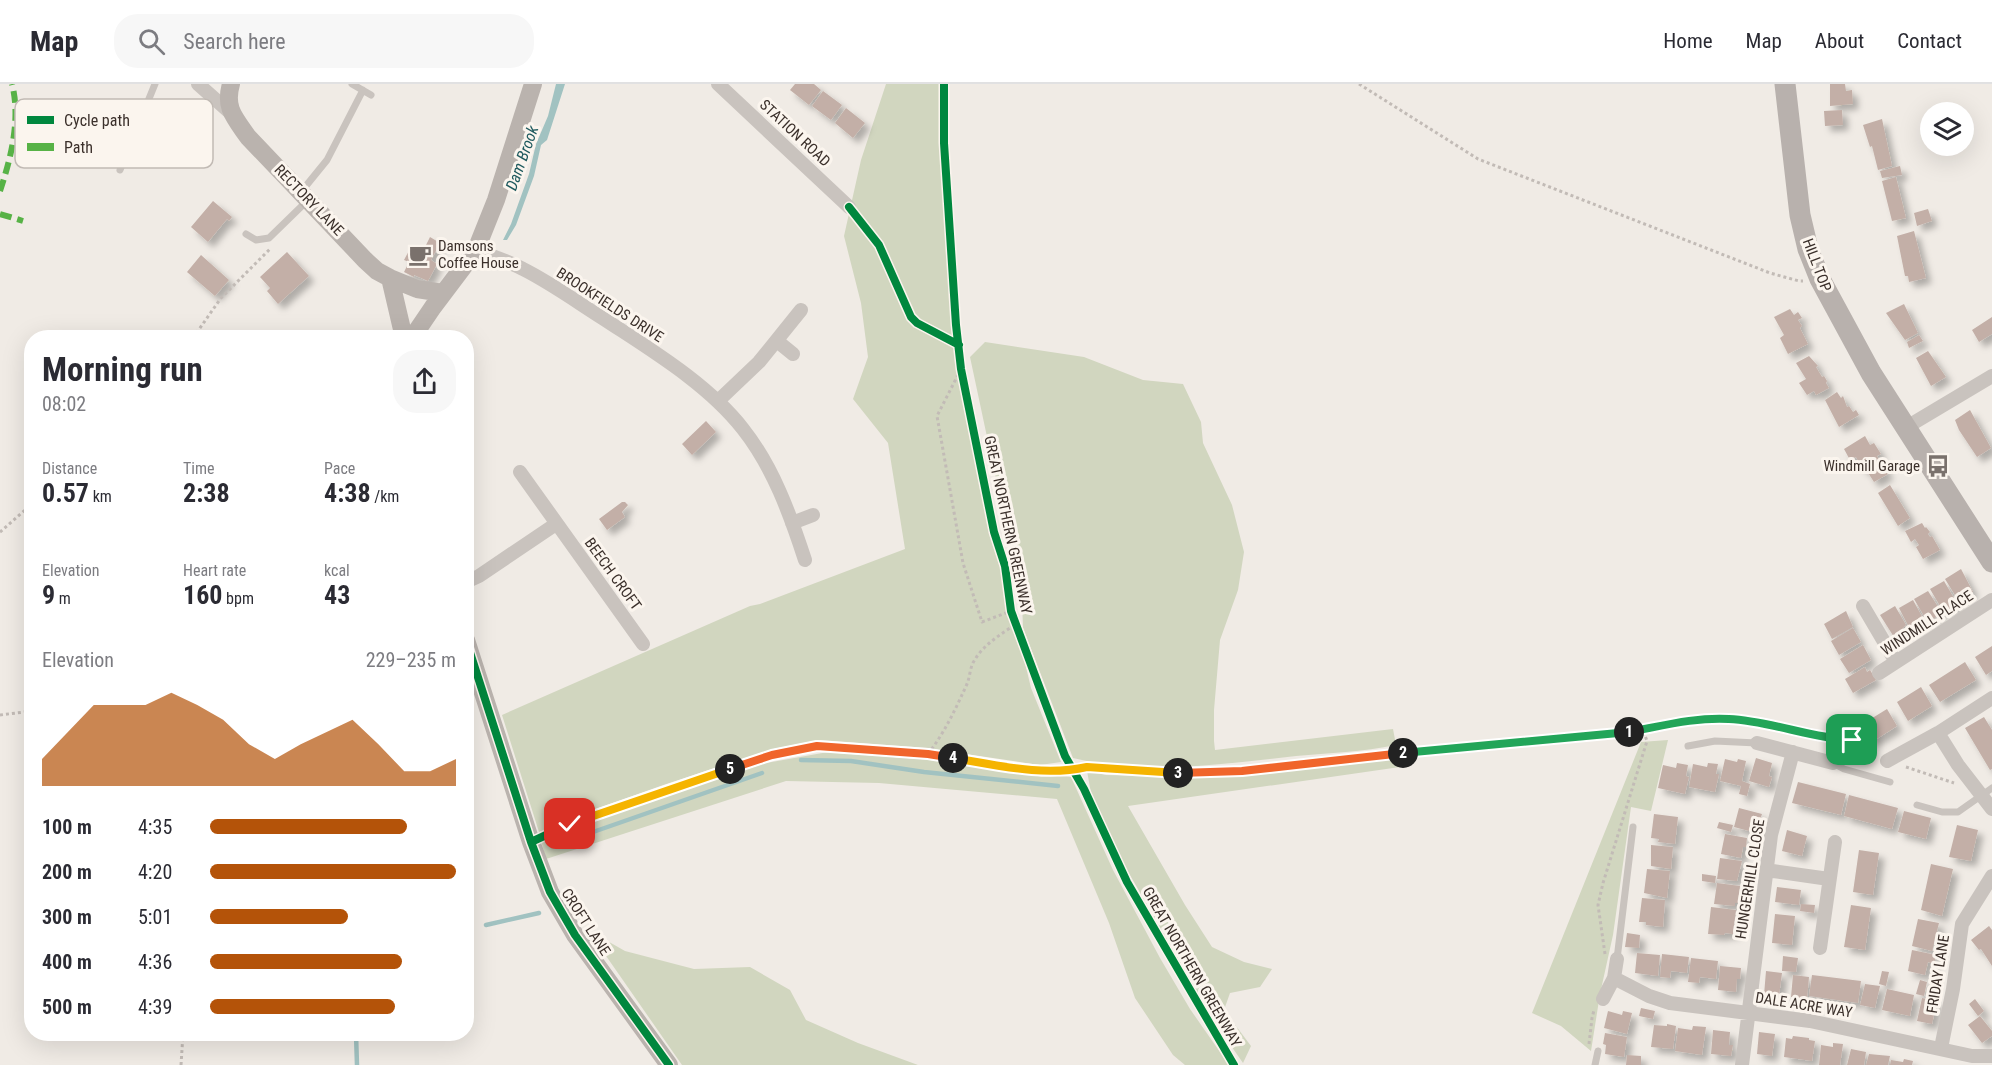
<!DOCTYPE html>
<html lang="en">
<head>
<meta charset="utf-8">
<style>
  body { margin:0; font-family:"Roboto Condensed",sans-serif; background:#f7f7f7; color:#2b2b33; height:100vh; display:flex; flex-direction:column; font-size:22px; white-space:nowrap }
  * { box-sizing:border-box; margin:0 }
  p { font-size:20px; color:#7c7c81 }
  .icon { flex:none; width:33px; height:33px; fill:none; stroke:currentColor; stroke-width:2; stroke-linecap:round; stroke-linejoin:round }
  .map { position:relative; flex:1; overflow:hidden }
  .sheet { position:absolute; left:24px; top:246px; width:450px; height:711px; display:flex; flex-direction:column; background:#fff; border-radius:24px; box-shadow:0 6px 24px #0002 }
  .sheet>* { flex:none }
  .tools { position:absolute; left:1920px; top:18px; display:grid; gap:12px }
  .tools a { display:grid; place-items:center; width:54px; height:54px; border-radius:50%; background:#fff; box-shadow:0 6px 24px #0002; font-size:30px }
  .pin { position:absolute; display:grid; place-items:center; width:51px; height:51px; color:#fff; margin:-26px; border-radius:12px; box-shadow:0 3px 9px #0006 }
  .km { position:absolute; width:30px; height:30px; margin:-15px; border-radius:50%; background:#222; color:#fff; font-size:16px; line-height:30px; text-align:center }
  .round { display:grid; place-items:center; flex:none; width:63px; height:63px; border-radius:24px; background:#f7f7f7 }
  .head { display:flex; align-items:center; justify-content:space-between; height:102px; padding:0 18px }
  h1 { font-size:33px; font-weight:700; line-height:45px }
  .figures { display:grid; grid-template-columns:repeat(3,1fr); gap:9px; height:102px; padding:6px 18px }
  .figures div { display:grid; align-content:center }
  .figures b { font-size:26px; font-weight:700 }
  .figures small { font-size:16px; font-weight:400 }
  .figures p { font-size:16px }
  .chart { height:168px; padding:12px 18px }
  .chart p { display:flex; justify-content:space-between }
  .chart svg { width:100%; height:108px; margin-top:6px; fill:#b45309; opacity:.7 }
  ul { padding:0 18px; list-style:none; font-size:20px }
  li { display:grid; grid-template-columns:96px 72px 1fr; align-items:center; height:45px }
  li i { height:15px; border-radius:8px; background:#b45309 }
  header { display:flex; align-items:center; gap:36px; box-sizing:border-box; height:84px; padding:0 30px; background:#fff; border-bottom:2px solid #e1e1e2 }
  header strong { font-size:28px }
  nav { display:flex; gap:33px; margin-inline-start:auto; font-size:21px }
  .search { width:420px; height:54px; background:#f7f7f7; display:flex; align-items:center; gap:15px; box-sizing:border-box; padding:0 21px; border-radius:24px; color:#7c7c81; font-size:22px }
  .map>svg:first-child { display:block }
  .green { fill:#d1d6bf }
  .water { fill:#a1c2c1 }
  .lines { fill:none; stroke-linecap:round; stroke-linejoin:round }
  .stream { stroke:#a1c2c1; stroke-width:4.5 }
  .building { fill:#c3afa7; filter:url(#shadow) }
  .path { stroke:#c2bbb6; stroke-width:3; stroke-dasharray:3 3; stroke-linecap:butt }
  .lane { stroke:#c9c3be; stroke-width:7 }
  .street { stroke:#c9c3be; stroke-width:14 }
  .secondary { stroke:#bab3ae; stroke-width:18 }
  .primary { stroke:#b8b1ad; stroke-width:21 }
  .quiet { stroke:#57b246; stroke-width:6; stroke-dasharray:12 6; stroke-linecap:butt }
  .cycleway-casing { stroke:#fbf5ee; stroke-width:11 }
  .cycleway { stroke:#00873e; stroke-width:8 }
  .split-1-casing { stroke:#fff; stroke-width:12 }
  .split-2-casing { stroke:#fff; stroke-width:12 }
  .split-3-casing { stroke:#fff; stroke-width:12 }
  .split-4-casing { stroke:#fff; stroke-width:12 }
  .split-5-casing { stroke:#fff; stroke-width:12 }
  .split-6-casing { stroke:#fff; stroke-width:12 }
  .split-1 { stroke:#22a559; stroke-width:8 }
  .split-2 { stroke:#22a559; stroke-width:8 }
  .split-3 { stroke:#f0652b; stroke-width:8 }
  .split-4 { stroke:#f5b400; stroke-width:8 }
  .split-5 { stroke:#f0652b; stroke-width:8 }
  .split-6 { stroke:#f5b400; stroke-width:8 }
  .labels { text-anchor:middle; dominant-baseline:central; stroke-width:6; stroke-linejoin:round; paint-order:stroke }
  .street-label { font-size:15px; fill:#3b302b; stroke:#fbf5ee }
  .poi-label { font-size:15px; fill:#3b302b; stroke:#fbf5ee; text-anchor:start }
  .water-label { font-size:16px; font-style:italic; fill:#1f5a5e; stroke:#fbf5ee }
  .key { fill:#fbf5ee; stroke:#c1bab4; stroke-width:1.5 }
  .key-label { font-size:16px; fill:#3b302b }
</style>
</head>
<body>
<header>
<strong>Map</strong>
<div class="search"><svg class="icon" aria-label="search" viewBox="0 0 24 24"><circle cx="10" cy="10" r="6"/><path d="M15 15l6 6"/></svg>Search here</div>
<nav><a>Home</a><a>Map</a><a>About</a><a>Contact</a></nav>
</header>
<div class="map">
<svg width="1992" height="981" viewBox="0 0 1992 981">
  <defs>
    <filter id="shadow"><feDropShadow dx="5.5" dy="5.5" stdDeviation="3" flood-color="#0004"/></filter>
  </defs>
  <rect width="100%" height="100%" fill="#f0ebe5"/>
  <!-- green -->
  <path class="green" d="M886 0H940L953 236 965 314 977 378 1031 604 1061 678 1040 681 991 675 928 664 820 656 761 671 569 734 539 748 502 631 750 522 760 520 905 465 888 359 853 315 868 273 861 219 844 152 861 76Z
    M985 258 1084 273 1143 296 1183 300 1201 338 1203 359 1232 421 1244 468 1238 506 1220 556 1214 626V657L1215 666 1393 645 1396 661C1363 668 1329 669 1296 672 1222 680 1146 692 1073 674L1023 544 1022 517 970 273Z
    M1668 656 1651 727 1631 723 1613 851 1600 910 1591 967 1561 942 1532 929 1641 658Z
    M828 668 960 678 1027 690 1071 693 1113 786 1160 874 1190 925 1229 981H1185L1173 971 1135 914 1109 839 1057 715 879 699 786 697 546 775 541 757 575 742 627 723 760 680Z
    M1399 672 1400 683 1128 722 1185 821 1212 863 1244 878 1272 885 1260 903 1230 909 1224 926 1251 962 1243 979 1211 933 1118 770 1091 709 1087 687 1106 691 1205 693Z
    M588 846 625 867 694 885 750 883 790 906 806 936 858 959 918 981H682Z"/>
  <!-- water -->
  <path class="water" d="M556 0H565L547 56 541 61 534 92 516 141 507 156H503L511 140 529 90 536 60 548 32Z"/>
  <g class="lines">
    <!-- stream -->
    <path class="stream" d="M801 676 851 677 924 688 1058 702
      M553 762 762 689
      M486 841 539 829
      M356 950 357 981"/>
  </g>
  <!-- building -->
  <path class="building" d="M795 0H814L821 6 809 21 790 6Z
    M1830 0H1845L1846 7 1852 6 1853 20 1830 22Z
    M823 7 842 21 831 36 812 22Z
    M846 24 865 39 853 54 835 39Z
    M1842 26 1843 41 1825 42 1824 27Z
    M1882 35 1892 82 1878 86 1872 62 1870 63 1863 41Z
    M1900 82 1902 91 1882 94 1880 87Z
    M1896 93 1906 134 1892 137 1882 97Z
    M213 117 232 133 229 137 227 135 208 158 191 143Z
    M1928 125 1932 137 1917 142 1914 129Z
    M1914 147 1926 194 1909 198 1908 192H1905L1897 152Z
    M430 153 440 159 431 176 437 180 428 197 414 191V193L404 188 409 178 404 176 412 161 423 167Z
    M287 168 309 192 278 220 267 207 270 204 260 193Z
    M201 171 229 196 215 212 187 188Z
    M1904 220 1918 249 1905 256 1886 229Z
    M1790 225 1794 231 1798 228 1802 234 1798 236 1802 242 1800 244 1808 260 1788 270 1780 254 1784 251 1774 233Z
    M1992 233V250L1979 258 1972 246Z
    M1919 251 1923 257 1909 264 1907 258Z
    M1928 267 1946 293 1931 302 1916 274Z
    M1809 272 1818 282 1816 283 1822 293 1824 292 1827 297 1826 299 1829 304 1816 311 1814 307 1807 311 1799 299 1806 295 1796 279Z
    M1837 308 1841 314 1843 312 1847 323 1849 322 1853 328 1856 326 1859 331 1839 343 1825 316Z
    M1970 326 1991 364 1977 373 1959 346 1955 336Z
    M706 337 716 348 692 371 682 360Z
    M1865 352 1870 361 1874 359 1881 370 1877 372 1888 390 1874 398 1865 384 1863 386 1856 373 1850 376 1844 365Z
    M1890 401 1910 434 1898 442 1878 409Z
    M622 418H625L628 421 622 428 625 433 607 446 599 435Z
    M1922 439 1925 444 1926 443 1930 448 1928 450 1930 453 1932 452 1940 466 1923 475 1916 463 1919 461 1915 455 1911 458 1905 447Z
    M1961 485 1973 508 1958 516 1945 495Z
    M1944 497 1958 521 1949 526 1948 524 1943 527 1930 505Z
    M1928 507 1942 529 1933 535 1932 533 1927 537 1914 515Z
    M1913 516 1925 538 1911 547 1899 524Z
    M1895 522 1906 541 1894 553 1880 531Z
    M1846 527 1853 543 1832 555 1824 540Z
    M1853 544 1861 558 1839 571 1831 557Z
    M1863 561 1871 576 1849 589 1840 575Z
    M1992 562V587L1986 591 1975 573Z
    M1965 578 1976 596 1940 618 1929 601Z
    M1865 583 1867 588 1870 586 1876 596 1853 609 1845 595Z
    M1921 603 1932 622 1908 637 1897 618Z
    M1887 625 1897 642 1872 658 1861 641Z
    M1984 633 1992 646V685L1990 686 1965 644Z
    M1756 674 1772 679 1769 692 1772 693 1769 703 1749 697Z
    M1725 675 1737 678 1738 675 1746 677 1742 697 1750 700 1747 712 1739 710 1741 702 1720 697Z
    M1677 679 1688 681 1686 692 1689 693 1685 710 1658 704 1663 681 1676 684Z
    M1708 679 1718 680 1716 690H1719L1715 708 1689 703 1693 680 1707 683Z
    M1798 698 1846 710 1841 731 1792 719Z
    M1849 711 1898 724 1892 745 1844 732Z
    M1739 724 1762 730 1759 739 1756 738 1753 748 1734 743Z
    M1904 727 1931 734 1926 755 1898 748Z
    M1654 730 1678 733 1675 760 1658 758 1659 755 1651 754Z
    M1719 738 1733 741 1731 748 1717 744Z
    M1957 741 1978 746 1971 777 1949 773Z
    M1787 746 1807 752 1802 772 1782 767Z
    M1725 750 1747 754 1746 763H1743L1741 774 1721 770Z
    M1651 761 1673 763 1671 785 1651 782Z
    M1859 766 1879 769 1873 811 1853 808Z
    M1720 774 1742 777 1737 797 1717 795Z
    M1931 780 1953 785 1942 832 1921 826Z
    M1647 785 1670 787 1667 814 1644 809Z
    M1702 790 1716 792 1715 799 1702 797Z
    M1717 799 1740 802 1738 819H1735V822L1714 820Z
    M1777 803 1801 806 1799 821 1775 818Z
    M1642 814 1665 816 1663 843 1646 841V838H1639Z
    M1801 820 1815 821 1814 829 1800 827Z
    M1851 821 1871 824 1865 866 1844 863Z
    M1711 823 1736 826 1733 850 1725 849 1724 851 1708 850Z
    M1775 830 1795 832 1792 861 1772 859Z
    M1918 835 1939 839 1932 867 1912 862Z
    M1989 842 1992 846V882L1981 865 1979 866 1971 856Z
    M1627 849 1640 851 1639 864 1625 863Z
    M1912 866 1936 871 1934 880 1928 878 1925 891 1908 887Z
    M1637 869 1660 871 1658 892 1635 889Z
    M1662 870 1689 873 1687 889 1671 887 1670 894 1660 893Z
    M1783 872 1798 874 1796 888 1782 887Z
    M1691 874 1718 877 1716 895 1700 893 1699 899 1688 898Z
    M1720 882 1741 884 1740 895H1737L1736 908 1718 906Z
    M1766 887 1782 889 1779 912 1764 911Z
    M1882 887 1889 888 1886 902 1879 900Z
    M1793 891 1809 893 1807 915 1791 913Z
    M1812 891 1861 897 1858 919 1809 912Z
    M1920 896 1927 898 1924 912 1916 910Z
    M1865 900 1880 902 1875 924 1860 921Z
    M1887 905 1914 911 1910 932 1882 926Z
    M1922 914 1937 917 1932 940 1917 937Z
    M1975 915 1984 927 1978 932 1969 920Z
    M1641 924 1655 927 1653 935 1639 932Z
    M1608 927 1622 931 1623 927 1632 929 1627 950 1604 944Z
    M1980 932 1992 947V952L1982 959 1968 941Z
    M1667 940 1676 942 1673 965 1651 963 1654 941 1667 942Z
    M1693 942 1706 943 1702 971 1675 967 1678 944 1692 946Z
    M1713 946 1730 948 1729 961H1733L1731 972 1711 970Z
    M1759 948 1775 950 1772 972 1757 970Z
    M1605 949 1627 953 1624 973 1605 970 1606 961 1603 960Z
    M1793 952 1809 954V956L1815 957 1812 977 1784 973 1786 954 1792 955Z
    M1833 959 1843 960 1840 981H1819L1821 961 1833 963Z
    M1851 965 1866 968 1864 981H1847Z
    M1869 970 1890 972 1888 981H1866Z
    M1627 971 1641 972V981H1626Z
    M1904 975 1913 977 1912 981H1890L1891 976 1903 978Z"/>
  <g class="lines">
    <!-- path -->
    <path class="path" d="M1359 0 1478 75 1770 189 1799 197H1803
      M193 254 221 214 270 165
      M961 285 937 332 963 479 982 538 1011 527
      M0 448 32 420
      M0 631 32 627
      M928 670C945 648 956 624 967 600 970 593 970 583 974 577 983 561 1001 550 1016 540
      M1906 683 1954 699
      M1073 686 1087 683 1168 689 1242 687 1443 664 1628 648 1702 635H1731L1773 642 1831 655 1852 656 1860 669 1874 673
      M1605 870 1598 821 1603 799 1647 657 1643 646
      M1589 960 1592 934 1594 926
      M181 981 183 950"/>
    <!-- lane -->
    <path class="lane" d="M352 0 371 11
      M120 86 155 0
      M301 108 327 76 363 6
      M246 150 256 156 269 154 307 117
      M1688 662 1715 657 1757 659
      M1833 679 1844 685 1890 698
      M1917 721 1942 728H1958L1992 704
      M1617 875 1633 743
      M1595 981 1598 967"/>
    <!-- street -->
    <path class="street" d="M198 0 234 32
      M718 0 849 123
      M476 166C492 172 508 177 523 185 551 199 577 218 604 235 651 266 708 300 743 345 773 383 790 430 805 476
      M777 257 793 270
      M718 317 759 278 801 226
      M1905 344 1992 292
      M520 388 643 560
      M792 439 813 431
      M466 498 479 492 556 440
      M1863 522 1896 578
      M1879 589 1992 516
      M1938 649 1958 681 1992 725
      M1757 659 1833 679
      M1887 677 1938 649 1992 614
      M1766 786 1829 795
      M1820 864 1835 758
      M1614 894 1649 912 1670 919 1810 937 1972 972H1992
      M1603 915 1614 894 1617 875
      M1941 964 1953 905 1962 840 1992 792
      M1742 981 1771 751 1793 668"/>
    <!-- secondary -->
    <path class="secondary" d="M231 0C224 24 235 34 248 53L365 176 377 187 390 194 404 254
      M390 194 417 205 443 209
      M412 254 433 223 476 166 496 116 533 0
      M466 556 531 758 550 808 575 851 669 981"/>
    <!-- primary -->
    <path class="primary" d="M1785 0 1800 131 1808 165 1820 195 1871 289 1992 478"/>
    <!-- quiet -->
    <path class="quiet" d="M0 107C11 74 21 35 12 0
      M0 130 23 137"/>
    <!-- cycleway casing -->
    <g class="cycleway-casing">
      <path id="cycleway" d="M944 0V59L956 241 961 285 994 448 1005 482 1011 527 1065 672 1084 705 1127 798 1234 981
        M849 123 879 161 911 233 917 239 959 261
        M466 556 531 758 550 808 575 851 669 981
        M531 758 570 740 666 706 772 671 817 662 928 670 1042 687 1073 686"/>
    </g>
    <!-- cycleway -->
    <use href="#cycleway" class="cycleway"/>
  </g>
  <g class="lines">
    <!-- split-1 casing -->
    <g class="split-1-casing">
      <path id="split-1" d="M1629 648C1662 642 1695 633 1729 635 1771 637 1810 654 1852 656"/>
    </g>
    <!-- split-2 casing -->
    <g class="split-2-casing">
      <path id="split-2" d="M1403 669 1629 648"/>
    </g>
    <!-- split-3 casing -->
    <g class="split-3-casing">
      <path id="split-3" d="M1178 689 1242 687 1403 669"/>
    </g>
    <!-- split-4 casing -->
    <g class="split-4-casing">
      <path id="split-4" d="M953 674C997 681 1043 693 1087 683L1178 689"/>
    </g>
    <!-- split-5 casing -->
    <g class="split-5-casing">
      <path id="split-5" d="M730 685 772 671 817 662 928 670 953 674"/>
    </g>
    <!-- split-6 casing -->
    <g class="split-6-casing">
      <path id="split-6" d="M570 740 730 685"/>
    </g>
    <!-- split-1 -->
    <use href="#split-1" class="split-1"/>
    <!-- split-2 -->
    <use href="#split-2" class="split-2"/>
    <!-- split-3 -->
    <use href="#split-3" class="split-3"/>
    <!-- split-4 -->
    <use href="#split-4" class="split-4"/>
    <!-- split-5 -->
    <use href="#split-5" class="split-5"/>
    <!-- split-6 -->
    <use href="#split-6" class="split-6"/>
  </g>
  <!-- icons -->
  <defs>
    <g id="cafe-bare" transform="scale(1.8)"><path d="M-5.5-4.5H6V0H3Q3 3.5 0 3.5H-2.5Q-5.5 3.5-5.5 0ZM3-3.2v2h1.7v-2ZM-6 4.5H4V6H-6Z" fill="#7a716c" stroke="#fbf5ee" stroke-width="2.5" paint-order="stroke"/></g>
    <g id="bus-bare" transform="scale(1.8)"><path d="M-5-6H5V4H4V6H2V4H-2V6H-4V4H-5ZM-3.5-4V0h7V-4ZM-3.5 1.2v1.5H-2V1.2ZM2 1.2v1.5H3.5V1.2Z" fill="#7a716c" stroke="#fbf5ee" stroke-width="2.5" paint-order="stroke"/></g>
  </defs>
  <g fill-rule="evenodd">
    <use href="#cafe-bare" x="420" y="171"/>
    <use href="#bus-bare" x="1938" y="382"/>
  </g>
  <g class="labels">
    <!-- street labels -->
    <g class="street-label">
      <text transform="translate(795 49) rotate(43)">STATION ROAD</text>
      <text transform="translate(309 116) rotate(46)">RECTORY LANE</text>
      <text transform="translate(1817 181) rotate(69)">HILL TOP</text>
      <text transform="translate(610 221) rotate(33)">BROOKFIELDS DRIVE</text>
      <text transform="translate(1008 441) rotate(78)">GREAT NORTHERN GREENWAY</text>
      <text transform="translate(613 490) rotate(54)">BEECH CROFT</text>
      <text transform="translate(1927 539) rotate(-33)">WINDMILL PLACE</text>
      <text transform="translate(1750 795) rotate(-81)">HUNGERHILL CLOSE</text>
      <text transform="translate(586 838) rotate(57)">CROFT LANE</text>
      <text transform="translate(1192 883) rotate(60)">GREAT NORTHERN GREENWAY</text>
      <text transform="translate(1938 890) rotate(-81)">FRIDAY LANE</text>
      <text transform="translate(1804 921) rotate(9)">DALE ACRE WAY</text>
    </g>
    <!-- poi labels -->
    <g class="poi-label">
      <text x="438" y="162">Damsons<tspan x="438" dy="17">Coffee House</tspan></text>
      <text x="1920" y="382" text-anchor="end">Windmill Garage</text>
    </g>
    <!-- water labels -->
    <g class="water-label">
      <text transform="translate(522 74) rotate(-70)">Dam Brook</text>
    </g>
  </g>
  <!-- legend -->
  <rect x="15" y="15" width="198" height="69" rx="9" class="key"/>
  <rect x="27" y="32" width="27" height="8" fill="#00873e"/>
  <rect x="27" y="59" width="27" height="8" fill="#57b246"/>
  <g class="key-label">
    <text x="64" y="42">Cycle path</text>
    <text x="64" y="69">Path</text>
  </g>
</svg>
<div class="tools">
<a><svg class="icon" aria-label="layers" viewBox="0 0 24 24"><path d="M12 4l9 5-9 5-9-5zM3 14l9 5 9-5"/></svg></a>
</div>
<div class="pin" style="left:1852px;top:656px;background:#1e9e55"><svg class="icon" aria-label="arrive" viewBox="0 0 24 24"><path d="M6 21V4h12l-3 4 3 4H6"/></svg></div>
<div class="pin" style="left:570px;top:740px;background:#d93025"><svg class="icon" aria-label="check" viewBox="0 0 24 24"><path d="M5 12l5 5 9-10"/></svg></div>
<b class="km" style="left:1629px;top:648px">1</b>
<b class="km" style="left:1403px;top:669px">2</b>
<b class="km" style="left:1178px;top:689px">3</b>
<b class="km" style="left:953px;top:674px">4</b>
<b class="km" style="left:730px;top:685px">5</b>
<section class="sheet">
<div class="head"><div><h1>Morning run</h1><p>08:02</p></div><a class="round"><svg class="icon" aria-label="share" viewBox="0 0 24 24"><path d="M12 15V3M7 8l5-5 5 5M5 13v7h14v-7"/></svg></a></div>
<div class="figures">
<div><p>Distance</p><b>0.57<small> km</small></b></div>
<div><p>Time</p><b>2:38</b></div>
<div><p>Pace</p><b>4:38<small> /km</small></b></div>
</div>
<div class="figures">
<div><p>Elevation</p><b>9<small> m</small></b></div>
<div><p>Heart rate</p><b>160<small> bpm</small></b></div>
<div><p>kcal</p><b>43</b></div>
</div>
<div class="chart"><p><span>Elevation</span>229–235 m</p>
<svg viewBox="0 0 160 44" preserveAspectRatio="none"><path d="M0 44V33L10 22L20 11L30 11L40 11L50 6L60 11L70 17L80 27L90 33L100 27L110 22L120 17L130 27L140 38L150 38L160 33V44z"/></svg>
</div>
<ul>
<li><b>100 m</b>4:35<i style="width:80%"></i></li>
<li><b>200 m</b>4:20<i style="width:100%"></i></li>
<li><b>300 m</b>5:01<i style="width:56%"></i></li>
<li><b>400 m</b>4:36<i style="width:78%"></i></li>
<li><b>500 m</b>4:39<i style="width:75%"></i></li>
</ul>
</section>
</div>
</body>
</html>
